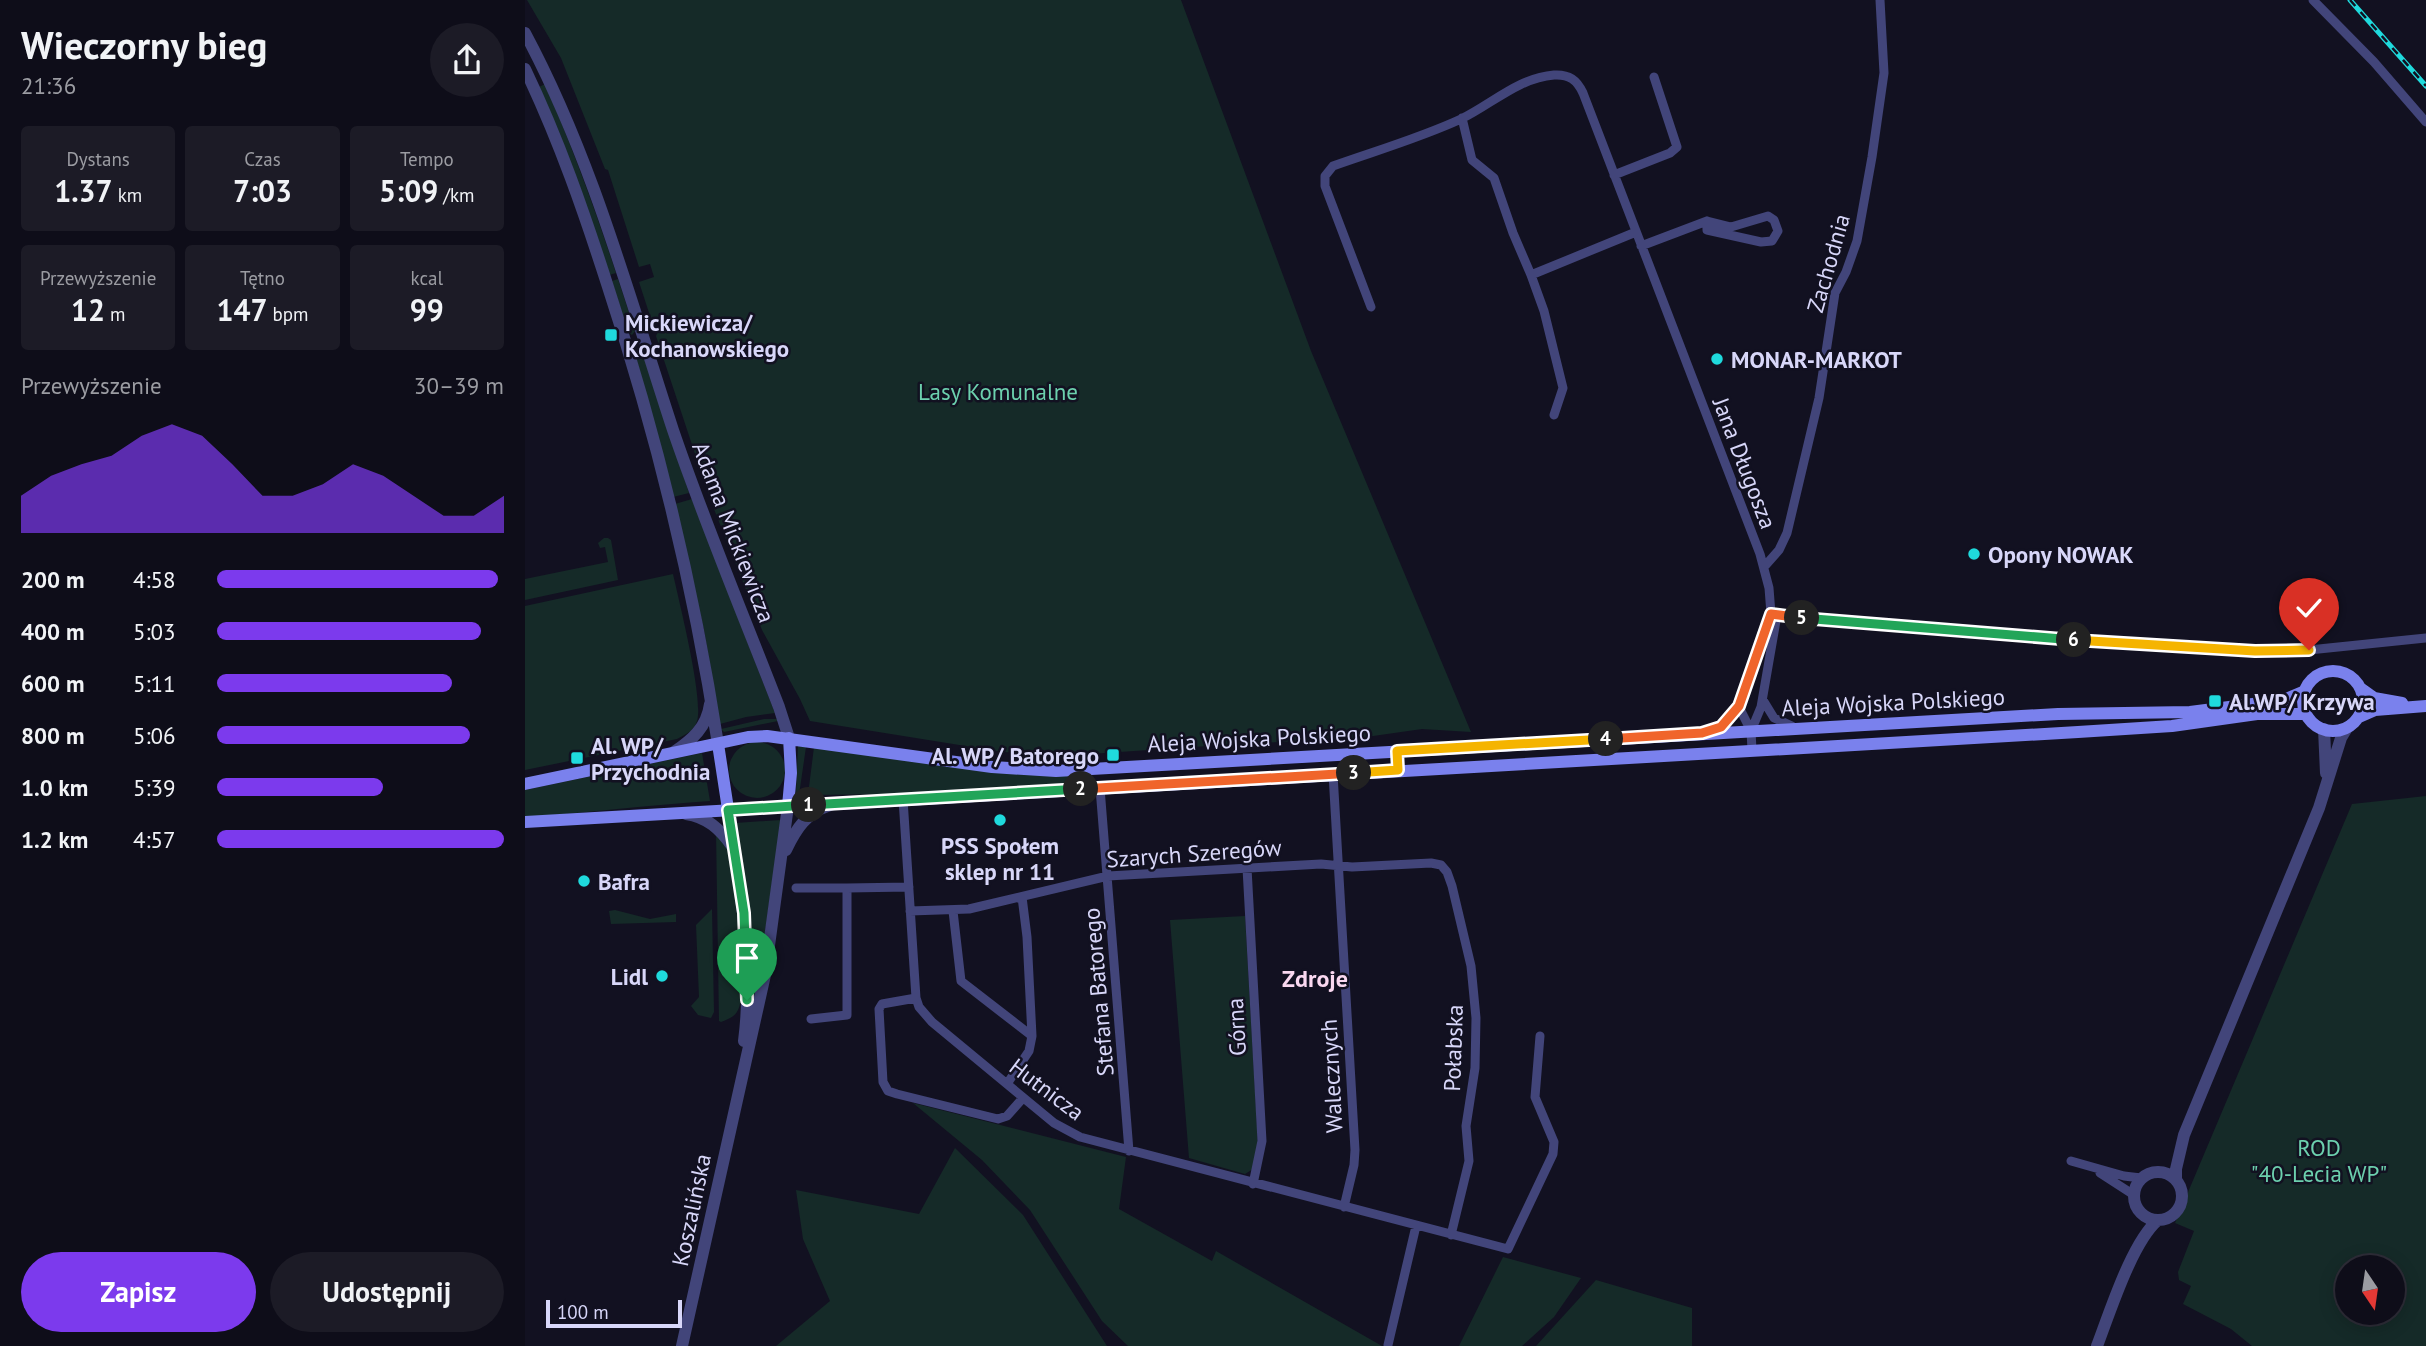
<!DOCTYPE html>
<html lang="pl">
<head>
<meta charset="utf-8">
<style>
  body { margin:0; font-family:"PT Sans",sans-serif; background:#1c1b26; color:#f1f3f6; height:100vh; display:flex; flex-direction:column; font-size:26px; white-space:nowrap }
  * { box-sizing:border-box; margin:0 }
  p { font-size:23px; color:#9b9ca2 }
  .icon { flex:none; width:38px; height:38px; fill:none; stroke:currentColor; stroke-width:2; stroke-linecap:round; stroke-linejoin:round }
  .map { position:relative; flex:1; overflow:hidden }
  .panel { display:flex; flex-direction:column; background:#0e0d19; width:525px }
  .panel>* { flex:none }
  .needle { width:46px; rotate:167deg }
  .fabs { position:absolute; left:1810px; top:1255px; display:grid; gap:14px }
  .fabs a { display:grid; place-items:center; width:70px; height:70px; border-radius:50%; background:#0e0d19; box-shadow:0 4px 18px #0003,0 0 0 2px #2e2d38; font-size:35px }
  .scale { position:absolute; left:21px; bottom:18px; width:136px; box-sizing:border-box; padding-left:7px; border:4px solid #d8d7f9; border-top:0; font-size:19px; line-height:24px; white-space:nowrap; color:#d8d7f9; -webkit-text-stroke:5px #121121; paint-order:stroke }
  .pin { position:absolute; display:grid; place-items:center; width:60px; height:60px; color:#fff; margin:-72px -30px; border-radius:50% 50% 50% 0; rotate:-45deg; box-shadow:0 0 7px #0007 }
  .pin .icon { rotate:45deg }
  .km { position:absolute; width:35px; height:35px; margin:-18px; border-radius:50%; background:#222; color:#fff; font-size:19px; line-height:35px; text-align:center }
  .round { display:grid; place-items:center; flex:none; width:74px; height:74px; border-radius:37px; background:#1c1b26 }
  .overview { display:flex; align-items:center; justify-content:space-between; height:119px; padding:0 21px }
  h1 { font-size:38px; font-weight:700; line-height:52px }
  .metrics { display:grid; grid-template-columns:repeat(3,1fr); gap:10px; height:119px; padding:7px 21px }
  .metrics div { display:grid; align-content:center; border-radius:7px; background:#1c1b26; text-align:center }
  .metrics b { font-size:30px; font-weight:700 }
  .metrics small { font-size:19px; font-weight:400 }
  .metrics p { font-size:19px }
  .chart { height:196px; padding:14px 21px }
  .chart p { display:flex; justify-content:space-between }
  .chart svg { width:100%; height:126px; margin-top:7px; fill:#7c3aed; opacity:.7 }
  .button { display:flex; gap:14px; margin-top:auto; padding:14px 21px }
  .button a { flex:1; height:80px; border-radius:42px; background:#7c3aed; color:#fff; font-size:28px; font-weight:700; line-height:80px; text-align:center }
  .button a+a { background:#1c1b26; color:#f1f3f6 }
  ul { padding:0 21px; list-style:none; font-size:23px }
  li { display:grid; grid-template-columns:112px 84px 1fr; align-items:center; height:52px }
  li i { height:18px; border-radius:9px; background:#7c3aed }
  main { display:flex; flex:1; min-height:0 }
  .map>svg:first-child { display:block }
  .green { fill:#152a28; fill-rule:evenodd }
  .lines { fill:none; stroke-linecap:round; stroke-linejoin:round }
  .minor { stroke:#42457a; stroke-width:9 }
  .tertiary { stroke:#42457a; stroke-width:12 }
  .secondary { stroke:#7a81ed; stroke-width:12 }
  .rail-casing { stroke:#1fdadd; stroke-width:5 }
  .rail { stroke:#121121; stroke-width:2.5; stroke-dasharray:8; stroke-linecap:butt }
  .split-1-casing { stroke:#fff; stroke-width:14 }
  .split-2-casing { stroke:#fff; stroke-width:14 }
  .split-3-casing { stroke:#fff; stroke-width:14 }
  .split-4-casing { stroke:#fff; stroke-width:14 }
  .split-5-casing { stroke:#fff; stroke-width:14 }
  .split-6-casing { stroke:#fff; stroke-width:14 }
  .split-7-casing { stroke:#fff; stroke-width:14 }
  .split-1 { stroke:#22a559; stroke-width:9 }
  .split-2 { stroke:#22a559; stroke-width:9 }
  .split-3 { stroke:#f0652b; stroke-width:9 }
  .split-4 { stroke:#f5b400; stroke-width:9 }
  .split-5 { stroke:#f0652b; stroke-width:9 }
  .split-6 { stroke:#22a559; stroke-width:9 }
  .split-7 { stroke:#f5b400; stroke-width:9 }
  .poi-dot { fill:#1fdadd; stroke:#121121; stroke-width:2.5 }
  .labels { text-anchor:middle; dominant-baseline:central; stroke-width:5; stroke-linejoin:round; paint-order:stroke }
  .street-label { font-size:23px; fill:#d8d7f9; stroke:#121121 }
  .poi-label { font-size:23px; font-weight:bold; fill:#d8d7f9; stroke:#121121; text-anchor:start }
  .park-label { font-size:23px; fill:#6cd0ae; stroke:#121121 }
  .neighbourhood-label { font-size:24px; font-weight:bold; fill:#fad8f0; stroke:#121121 }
</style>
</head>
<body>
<main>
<section class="panel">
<div class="overview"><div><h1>Wieczorny bieg</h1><p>21:36</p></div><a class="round"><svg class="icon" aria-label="share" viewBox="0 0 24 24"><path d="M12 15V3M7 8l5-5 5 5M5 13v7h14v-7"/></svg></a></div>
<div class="metrics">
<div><p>Dystans</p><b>1.37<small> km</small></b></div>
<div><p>Czas</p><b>7:03</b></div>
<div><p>Tempo</p><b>5:09<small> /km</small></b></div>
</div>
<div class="metrics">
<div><p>Przewyższenie</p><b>12<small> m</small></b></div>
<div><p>Tętno</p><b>147<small> bpm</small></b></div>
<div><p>kcal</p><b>99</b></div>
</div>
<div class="chart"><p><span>Przewyższenie</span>30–39 m</p>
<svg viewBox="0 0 160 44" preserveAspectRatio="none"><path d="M0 44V31L10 24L20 20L30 17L40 10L50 6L60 10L70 20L80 31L90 31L100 27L110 20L120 24L130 31L140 38L150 38L160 31V44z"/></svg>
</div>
<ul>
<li><b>200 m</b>4:58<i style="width:98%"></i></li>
<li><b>400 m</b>5:03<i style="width:92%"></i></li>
<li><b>600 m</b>5:11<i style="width:82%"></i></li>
<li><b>800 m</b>5:06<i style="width:88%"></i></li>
<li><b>1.0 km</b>5:39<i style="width:58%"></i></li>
<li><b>1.2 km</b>4:57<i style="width:100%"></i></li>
</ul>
<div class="button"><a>Zapisz</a><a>Udostępnij</a></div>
</section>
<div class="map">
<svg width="1901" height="1346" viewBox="0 0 1901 1346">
  <rect width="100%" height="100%" fill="#121121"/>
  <!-- green -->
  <path class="green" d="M2 0H656L786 351 946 732 897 729 834 738 712 744 550 755 478 752 285 721 275 699 237 630 185 499 131 336 133 331 146 323 143 315 126 319 114 282 129 277 125 264 114 267 83 170 80 169 36 58Z
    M20 84C47 146 70 209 91 273L84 275 14 87Z
    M93 279 110 331 107 335 103 332 87 281Z
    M113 349 117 351 164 493 148 497 110 353Z
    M167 499 250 713 221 717 195 724 179 630 150 504Z
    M79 538H83L86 540 93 580 0 600V579L83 562 80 547 75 548 73 543Z
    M148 574C154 601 179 700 172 721 169 731 161 734 152 739L0 770V606Z
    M239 719H253V721L199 732 196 729Z
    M204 770a28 28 0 1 1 56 0a28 28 0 1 1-56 0Z
    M273 746 281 747 274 795 271 793Z
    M289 747 549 775 550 784 378 794 283 795Z
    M177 753 185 801C123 805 62 813 0 817V790Z
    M1901 796V1346H1727L1706 1329 1658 1304 1666 1286 1654 1280 1653 1272 1669 1231 1650 1223 1827 804ZM1867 1267V1312H1822V1267Z
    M256 820 226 1030 210 823Z
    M191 831 204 850 206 857C209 888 225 985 213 1010 210 1017 203 1019 196 1022L194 1021Z
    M187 909 189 1012 186 1018 173 1015 166 1006 174 997 171 925Z
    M90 910 125 919 151 914V922L86 924 84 911Z
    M720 916 733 1144 728 1169 720 1174 664 1158 645 920Z
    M388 1103 601 1157 594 1209 687 1261 691 1251 857 1346H603L577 1321 505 1210 457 1160Z
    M430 1148 498 1215 582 1346H251L305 1301 278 1239 271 1190 394 1214Z
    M978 1257 1056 1278 1029 1317 997 1346H934Z
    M1071 1280 1167 1308V1346H1011Z"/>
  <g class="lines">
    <!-- minor -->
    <path class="minor" d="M1788 0 1849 62 1901 122
      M937 118 947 160 969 178 988 233 1006 275
      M1089 175 1145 153 1152 147 1129 77
      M1116 246 1182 221 1206 227 1243 216 1249 220 1253 231 1247 241 1236 242 1182 230V221
      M846 307 800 186V176L808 166C850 151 895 138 936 119 967 104 993 78 1029 75 1044 74 1052 80 1058 93L1235 554 1244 588 1246 614 1252 615
      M1029 415 1038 388 1019 311 1006 275 1111 232
      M1239 567 1254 550 1262 533 1294 398 1310 293 1321 272 1332 241 1347 157 1359 73 1355 0
      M1252 615 1430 631 1730 651 1784 650 1901 638
      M1238 700 1249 718 1267 726
      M1214 707 1226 731 1227 750
      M1185 731 1201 723 1214 707 1246 614
      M1226 731 1236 707 1252 615
      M808 774 830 1150 829 1165 819 1207
      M575 788 604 1151
      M378 799 391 998 394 1007 407 1022 529 1123 555 1137 983 1249 1028 1154 1029 1142 1010 1097 1015 1036
      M722 868 737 1141 728 1184
      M271 888H322
      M385 911 444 909 583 876 796 864 827 867 906 863 916 865 922 872 927 886 946 966 951 1018 950 1068 941 1126 944 1161 926 1235
      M428 911 436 981 507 1036
      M391 998 357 1004 354 1009 358 1082 363 1091 372 1094 473 1119 482 1116 498 1098
      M286 1019 322 1015V888L384 887
      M482 1084 504 1051 507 1036 502 937 497 897
      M1546 1161 1599 1176 1616 1178
      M1575 1173 1609 1195
      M863 1345 891 1226"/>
    <!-- tertiary -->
    <path class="tertiary" d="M0 33C67 158 104 296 148 430 180 524 218 614 254 707L264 738
      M0 69C34 140 59 212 83 287 132 436 169 589 193 744
      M1799 729 1801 773
      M149 752C167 740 182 727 185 704
      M203 809C215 886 229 964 219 1041
      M161 814C182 817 195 829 207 846
      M261 850C271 829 281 813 305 805
      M1609 1196a24 24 0 1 1 48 0a24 24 0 1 1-48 0Z
      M1651 1179V1169L1659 1135 1794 808 1816 738 1822 728
      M157 1346 240 975 263 806
      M1572 1346C1585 1312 1607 1242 1633 1220"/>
    <!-- secondary -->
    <path class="secondary" d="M1778 701a30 30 0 1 1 60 0a30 30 0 1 1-60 0Z
      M1835 688 1849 698 1877 703
      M1834 717 1850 710 1901 706
      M193 744 203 809
      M0 784 223 737 242 736 467 767 531 771 1533 714 1665 712 1759 700 1780 691
      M263 806 266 773 264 738
      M0 822 1553 732 1647 726 1732 714H1781"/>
    <!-- rail casing -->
    <g class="rail-casing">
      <path id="rail" d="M1825 0 1901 86"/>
    </g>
    <!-- rail -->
    <use href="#rail" class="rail"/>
  </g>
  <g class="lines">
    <!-- split-1 casing -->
    <g class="split-1-casing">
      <path id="split-1" d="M222 1000 219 913 203 810 284 805"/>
    </g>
    <!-- split-2 casing -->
    <g class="split-2-casing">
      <path id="split-2" d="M284 805 556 789"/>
    </g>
    <!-- split-3 casing -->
    <g class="split-3-casing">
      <path id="split-3" d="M556 789 829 773"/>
    </g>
    <!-- split-4 casing -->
    <g class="split-4-casing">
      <path id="split-4" d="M829 773 873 770 872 751 1081 739"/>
    </g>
    <!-- split-5 casing -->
    <g class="split-5-casing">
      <path id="split-5" d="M1081 739 1177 733 1196 727 1214 706 1246 614 1277 618"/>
    </g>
    <!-- split-6 casing -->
    <g class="split-6-casing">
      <path id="split-6" d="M1277 618 1549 640"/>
    </g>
    <!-- split-7 casing -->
    <g class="split-7-casing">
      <path id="split-7" d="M1549 640 1730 651 1784 650"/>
    </g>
    <!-- split-1 -->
    <use href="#split-1" class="split-1"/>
    <!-- split-2 -->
    <use href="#split-2" class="split-2"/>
    <!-- split-3 -->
    <use href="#split-3" class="split-3"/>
    <!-- split-4 -->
    <use href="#split-4" class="split-4"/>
    <!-- split-5 -->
    <use href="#split-5" class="split-5"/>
    <!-- split-6 -->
    <use href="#split-6" class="split-6"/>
    <!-- split-7 -->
    <use href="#split-7" class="split-7"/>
  </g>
  <!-- markers -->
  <g class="poi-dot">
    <rect x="79" y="328" width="14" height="14" rx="3.5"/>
    <circle cx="1192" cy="359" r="7"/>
    <circle cx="1449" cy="554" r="7"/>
    <rect x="1683" y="694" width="14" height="14" rx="3.5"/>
    <rect x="581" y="748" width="14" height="14" rx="3.5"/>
    <rect x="45" y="751" width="14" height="14" rx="3.5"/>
    <circle cx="475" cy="820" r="7"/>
    <circle cx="59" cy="881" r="7"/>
    <circle cx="137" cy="976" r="7"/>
  </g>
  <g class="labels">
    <!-- street labels -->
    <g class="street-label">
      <text transform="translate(1303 263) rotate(-74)">Zachodnia</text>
      <text transform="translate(1220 463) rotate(69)">Jana Długosza</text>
      <text transform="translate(209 532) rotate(69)">Adama Mickiewicza</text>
      <text transform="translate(1368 702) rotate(-3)">Aleja Wojska Polskiego</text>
      <text transform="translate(734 738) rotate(-3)">Aleja Wojska Polskiego</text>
      <text transform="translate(669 853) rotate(-4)">Szarych Szeregów</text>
      <text transform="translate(573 992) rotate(-95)">Stefana Batorego</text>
      <text transform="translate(711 1027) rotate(-93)">Górna</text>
      <text transform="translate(928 1048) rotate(-88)">Połabska</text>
      <text transform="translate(806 1076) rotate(-93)">Walecznych</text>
      <text transform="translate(522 1089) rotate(37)">Hutnicza</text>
      <text transform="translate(166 1210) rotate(-78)">Koszalińska</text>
    </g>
    <!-- poi labels -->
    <g class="poi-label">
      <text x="100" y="322">Mickiewicza/<tspan x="100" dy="26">Kochanowskiego</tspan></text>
      <text x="1206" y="359">MONAR-MARKOT</text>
      <text x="1463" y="554">Opony NOWAK</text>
      <text x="1704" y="701">Al.WP/ Krzywa</text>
      <text x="66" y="745">Al. WP/<tspan x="66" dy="26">Przychodnia</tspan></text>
      <text x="574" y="755" text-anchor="end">Al. WP/ Batorego</text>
      <text x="475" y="845" text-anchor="middle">PSS Społem<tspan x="475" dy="26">sklep nr 11</tspan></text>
      <text x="73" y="881">Bafra</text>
      <text x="123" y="976" text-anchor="end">Lidl</text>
    </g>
    <!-- park labels -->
    <g class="park-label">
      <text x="473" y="391">Lasy Komunalne</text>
      <text x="1794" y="1147">ROD<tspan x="1794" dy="26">"40-Lecia WP"</tspan></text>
    </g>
    <!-- neighbourhood labels -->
    <g class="neighbourhood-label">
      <text x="790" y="978">Zdroje</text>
    </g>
  </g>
</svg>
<div class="fabs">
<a><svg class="needle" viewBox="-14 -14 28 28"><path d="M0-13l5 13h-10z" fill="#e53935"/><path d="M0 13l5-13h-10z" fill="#9b9ca2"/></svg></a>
</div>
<div class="scale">100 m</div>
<div class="pin" style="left:222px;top:1000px;background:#1e9e55"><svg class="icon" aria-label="arrive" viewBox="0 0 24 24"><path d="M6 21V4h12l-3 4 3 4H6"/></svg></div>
<div class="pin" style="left:1784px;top:650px;background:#d93025"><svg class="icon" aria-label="check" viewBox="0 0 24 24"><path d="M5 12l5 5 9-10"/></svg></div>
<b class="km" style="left:284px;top:805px">1</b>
<b class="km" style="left:556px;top:789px">2</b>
<b class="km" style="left:829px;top:773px">3</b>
<b class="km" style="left:1081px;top:739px">4</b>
<b class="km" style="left:1277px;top:618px">5</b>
<b class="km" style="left:1549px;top:640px">6</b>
</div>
</main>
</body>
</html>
